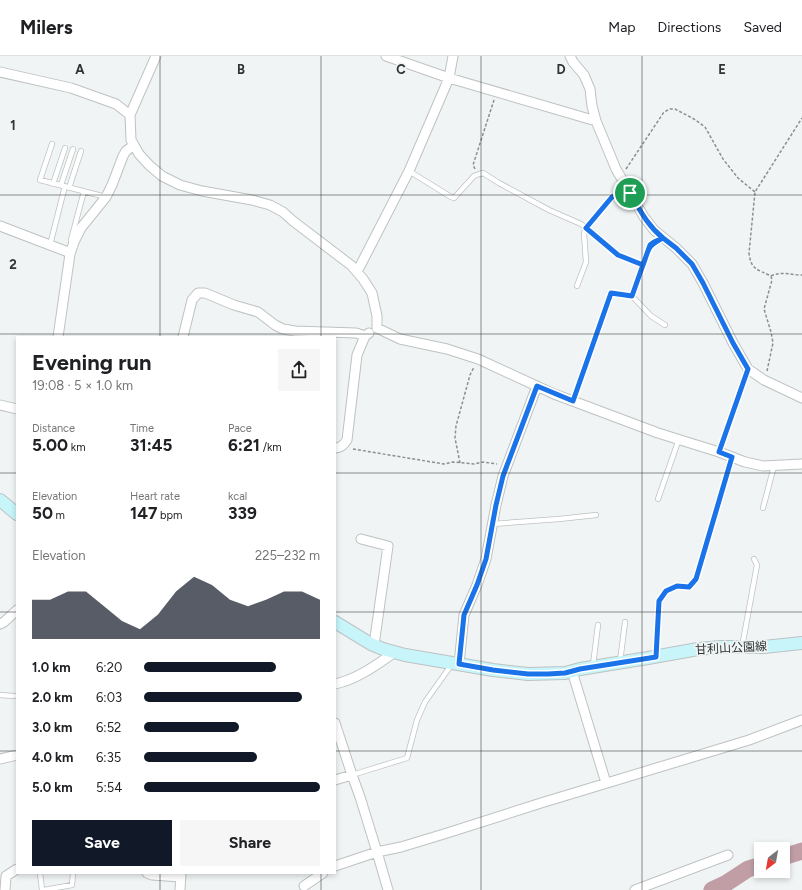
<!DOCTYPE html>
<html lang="en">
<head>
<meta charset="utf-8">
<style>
  body { margin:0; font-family:Figtree,"Noto Sans JP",sans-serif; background:#f6f6f6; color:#202124; height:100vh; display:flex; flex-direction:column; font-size:15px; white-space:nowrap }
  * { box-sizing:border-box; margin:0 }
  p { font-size:13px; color:#757577 }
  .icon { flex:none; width:22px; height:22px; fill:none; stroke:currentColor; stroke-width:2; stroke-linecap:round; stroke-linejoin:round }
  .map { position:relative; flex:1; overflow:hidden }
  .side { position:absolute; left:16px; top:280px; width:320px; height:538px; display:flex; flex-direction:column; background:#fff; border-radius:0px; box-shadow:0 2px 6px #0003 }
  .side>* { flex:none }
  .needle { width:26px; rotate:211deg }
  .controls { position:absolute; left:754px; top:786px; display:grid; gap:8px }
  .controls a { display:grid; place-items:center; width:36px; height:36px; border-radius:0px; background:#fff; box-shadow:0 2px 6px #0003; font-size:20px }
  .pin { position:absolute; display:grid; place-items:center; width:34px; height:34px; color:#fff; margin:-17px; border:2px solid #fff; border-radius:50%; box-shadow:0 1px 4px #0007 }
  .round { display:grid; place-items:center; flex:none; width:42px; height:42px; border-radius:0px; background:#f6f6f6 }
  .head { display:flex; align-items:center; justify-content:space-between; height:68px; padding:0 16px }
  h1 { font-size:22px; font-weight:700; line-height:30px }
  .metrics { display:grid; grid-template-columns:repeat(3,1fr); gap:6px; height:68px; padding:4px 16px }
  .metrics div { display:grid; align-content:center }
  .metrics b { font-size:17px; font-weight:700 }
  .metrics small { font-size:11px; font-weight:400 }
  .metrics p { font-size:11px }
  .chart { height:112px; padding:8px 16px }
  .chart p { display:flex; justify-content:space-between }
  .chart svg { width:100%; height:72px; margin-top:4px; fill:#111827; opacity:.7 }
  .primary-button { display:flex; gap:8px; margin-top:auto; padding:8px 16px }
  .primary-button a { flex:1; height:46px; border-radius:0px; background:#111827; color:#fff; font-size:16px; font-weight:700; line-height:46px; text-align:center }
  .primary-button a+a { background:#f6f6f6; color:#202124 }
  ul { padding:0 16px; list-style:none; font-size:13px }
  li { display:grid; grid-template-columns:64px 48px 1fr; align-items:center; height:30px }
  li i { height:10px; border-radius:5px; background:#111827 }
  header { display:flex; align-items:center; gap:24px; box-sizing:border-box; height:56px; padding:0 20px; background:#fff; border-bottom:1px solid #e0e0e0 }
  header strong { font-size:19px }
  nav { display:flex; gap:22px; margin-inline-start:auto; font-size:14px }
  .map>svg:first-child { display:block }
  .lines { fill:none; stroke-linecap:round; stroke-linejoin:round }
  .river { stroke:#c19ea6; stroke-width:17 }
  .lane-casing { stroke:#bec2c2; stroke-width:6 }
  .street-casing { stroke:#bec2c2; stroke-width:11 }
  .secondary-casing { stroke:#bec2c2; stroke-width:14 }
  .path { stroke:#8c8f90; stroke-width:1.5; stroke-dasharray:3 2; stroke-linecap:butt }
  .lane { stroke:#fff; stroke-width:4.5 }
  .street { stroke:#fff; stroke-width:9 }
  .secondary { stroke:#c7f5fa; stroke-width:12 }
  .route-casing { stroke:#fff; stroke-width:8 }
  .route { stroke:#1a73e8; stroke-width:5 }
  .grid { fill:none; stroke:#313333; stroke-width:1; stroke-opacity:0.55 }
  .labels { text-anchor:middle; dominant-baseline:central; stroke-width:3.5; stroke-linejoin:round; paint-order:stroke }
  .street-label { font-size:12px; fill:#313333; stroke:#f0f4f5 }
  .grid-label { font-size:13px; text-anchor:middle; font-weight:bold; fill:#313333; stroke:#f0f4f5; stroke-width:3.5; stroke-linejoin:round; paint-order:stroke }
</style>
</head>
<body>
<header>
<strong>Milers</strong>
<nav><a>Map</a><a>Directions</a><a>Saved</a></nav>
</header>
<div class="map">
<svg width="802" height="834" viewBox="0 0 802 834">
  <rect width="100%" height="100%" fill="#f0f4f5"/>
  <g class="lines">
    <!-- river -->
    <path class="river" d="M783 801 802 795
      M712 834 725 828 748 813 761 809"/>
    <!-- lane casing -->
    <g class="lane-casing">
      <path id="lane" d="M52 88 40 124 106 141
        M409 115 451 141 454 142 474 120 479 118 483 117 499 127 549 154 581 168 618 199 643 209
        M53 128 65 92
        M61 129 73 93
        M69 132 81 95
        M663 182 654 186 650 189 632 240 651 260 665 269
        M71 184 84 135
        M50 189 65 130
        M577 230 586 206 584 177 586 172 612 141 619 137H630
        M573 345 611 237 632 240
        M719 396 748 313
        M658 443 679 383
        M763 452 774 410
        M493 468 559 463 596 459
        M742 591 757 509 754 503
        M656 600 659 545 666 535 677 530 689 531 696 523 732 401
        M620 606 625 566
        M593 609 598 569
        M0 639 14 640
        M352 719 407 702 417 664 425 646 452 608
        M40 817 42 834
        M44 834 72 829 73 817"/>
    </g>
    <!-- street casing -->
    <g class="street-casing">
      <path id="street" d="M156 0 130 59 131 84 139 98 149 109 162 120 180 129 202 135 252 144 270 149 283 156 293 165 352 210 363 223 372 237 377 260V272
        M386 0 449 22 596 65
        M570 0 573 6 584 19 590 33 592 50 596 65 616 113 644 161 654 174 676 192 692 208 703 227 733 287 748 313 764 324 802 342
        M0 16 71 32 116 48 130 59
        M0 170 68 196 70 198
        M357 216 409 115 449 22 453 0
        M377 272 400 283 447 293 478 303 554 338 658 377 719 396 745 406 763 410 802 408
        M58 281 70 198 74 186 81 172 106 141 112 129 123 100 126 95 134 89
        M183 281 192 244 198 237H205L234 249 258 256 275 269 283 273 295 275 356 277 365 280
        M0 349 17 353
        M335 392C341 392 344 389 347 384L357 299 365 280 369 277
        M361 483 388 490 374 589
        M0 568 4 566 17 554
        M459 608 464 559 477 529 486 503 496 449 503 420 537 330
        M572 615 606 727
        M335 628C358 623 376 609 395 596
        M335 667 352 719 360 741 377 796 401 791 444 778 541 747 749 684 802 664
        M0 703 17 699
        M335 724 352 719
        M335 810 377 796 388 834
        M147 817 152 819 181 821
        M304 830 323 817
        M5 834 6 820 17 813
        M180 834 181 817
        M635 834 728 799"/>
    </g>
    <!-- secondary casing -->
    <g class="secondary-casing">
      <path id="secondary" d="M0 444 17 458
        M335 566 371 588 383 593 405 599 493 614 528 618 565 617 580 613 648 602 698 593 721 591H764L802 587"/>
    </g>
    <!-- path -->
    <path class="path" d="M475 113 473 109 494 44
      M626 113 664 56 670 53H675L694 63 705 71 723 103 738 122 755 136
      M771 220C781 215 791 219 802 219
      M767 315 773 287 771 276 764 253 772 224 771 220C757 213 751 214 749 197L755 136 802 62
      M353 393 444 408 453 406 474 408 483 406 497 408
      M460 407 455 382 456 370 470 319 474 311"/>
    <!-- lane -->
    <use href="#lane" class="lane"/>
    <!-- street -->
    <use href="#street" class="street"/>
    <!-- secondary -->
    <use href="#secondary" class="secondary"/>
  </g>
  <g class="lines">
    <!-- route casing -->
    <g class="route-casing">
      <path id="route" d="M630 137H620L612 141 586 172 618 199 643 209C649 193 647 190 663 182L676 192 692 208 703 227 733 287 748 313 719 396 732 401 696 523 689 531 677 530 666 535 659 545 656 601 580 613 565 617 548 618H528L493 614 459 608 464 559 477 529 486 503 496 449 503 420 537 330 573 345 611 237 632 240 650 189 654 186 663 182C647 169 640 154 630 137"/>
    </g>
    <!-- route -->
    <use href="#route" class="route"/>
  </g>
  <!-- grid -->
  <path class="grid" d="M160 0V281M321 0V281M481 0V834M642 0V834M0 139H802M0 278H802M0 417H17M335 417H802M0 556H17M335 556H802M0 695H17M335 695H802M160 817V834M321 817V834"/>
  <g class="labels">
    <!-- street labels -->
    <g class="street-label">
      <text transform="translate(731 592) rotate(-3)">甘利山公園線</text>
    </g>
  </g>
  <g class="grid-label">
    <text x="80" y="18">A</text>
    <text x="241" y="18">B</text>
    <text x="401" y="18">C</text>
    <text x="561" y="18">D</text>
    <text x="722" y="18">E</text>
    <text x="13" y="74">1</text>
    <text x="13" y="213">2</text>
  </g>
</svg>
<div class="controls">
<a><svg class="needle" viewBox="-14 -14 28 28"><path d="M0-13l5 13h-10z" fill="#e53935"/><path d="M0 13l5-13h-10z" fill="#757577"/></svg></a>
</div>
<div class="pin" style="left:630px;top:137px;background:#1e9e55"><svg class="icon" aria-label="arrive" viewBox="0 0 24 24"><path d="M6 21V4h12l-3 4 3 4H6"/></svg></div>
<section class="side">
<div class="head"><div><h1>Evening run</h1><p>19:08 · 5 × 1.0 km</p></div><a class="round"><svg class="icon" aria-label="share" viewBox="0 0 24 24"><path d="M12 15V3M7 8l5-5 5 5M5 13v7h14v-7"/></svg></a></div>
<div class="metrics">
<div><p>Distance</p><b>5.00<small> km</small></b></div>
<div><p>Time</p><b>31:45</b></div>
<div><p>Pace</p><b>6:21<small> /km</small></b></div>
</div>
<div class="metrics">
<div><p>Elevation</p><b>50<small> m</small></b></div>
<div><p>Heart rate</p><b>147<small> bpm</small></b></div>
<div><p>kcal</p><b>339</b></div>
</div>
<div class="chart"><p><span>Elevation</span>225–232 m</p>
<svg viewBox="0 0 160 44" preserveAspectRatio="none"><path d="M0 44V20L10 20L20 15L30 15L40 24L50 33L60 38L70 29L80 15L90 6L100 11L110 20L120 24L130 20L140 15L150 15L160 20V44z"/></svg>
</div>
<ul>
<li><b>1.0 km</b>6:20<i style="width:75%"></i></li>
<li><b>2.0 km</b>6:03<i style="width:90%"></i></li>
<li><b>3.0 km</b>6:52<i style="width:54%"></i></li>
<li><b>4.0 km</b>6:35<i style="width:64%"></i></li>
<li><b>5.0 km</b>5:54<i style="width:100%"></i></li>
</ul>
<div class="primary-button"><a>Save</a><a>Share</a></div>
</section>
</div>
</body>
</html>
